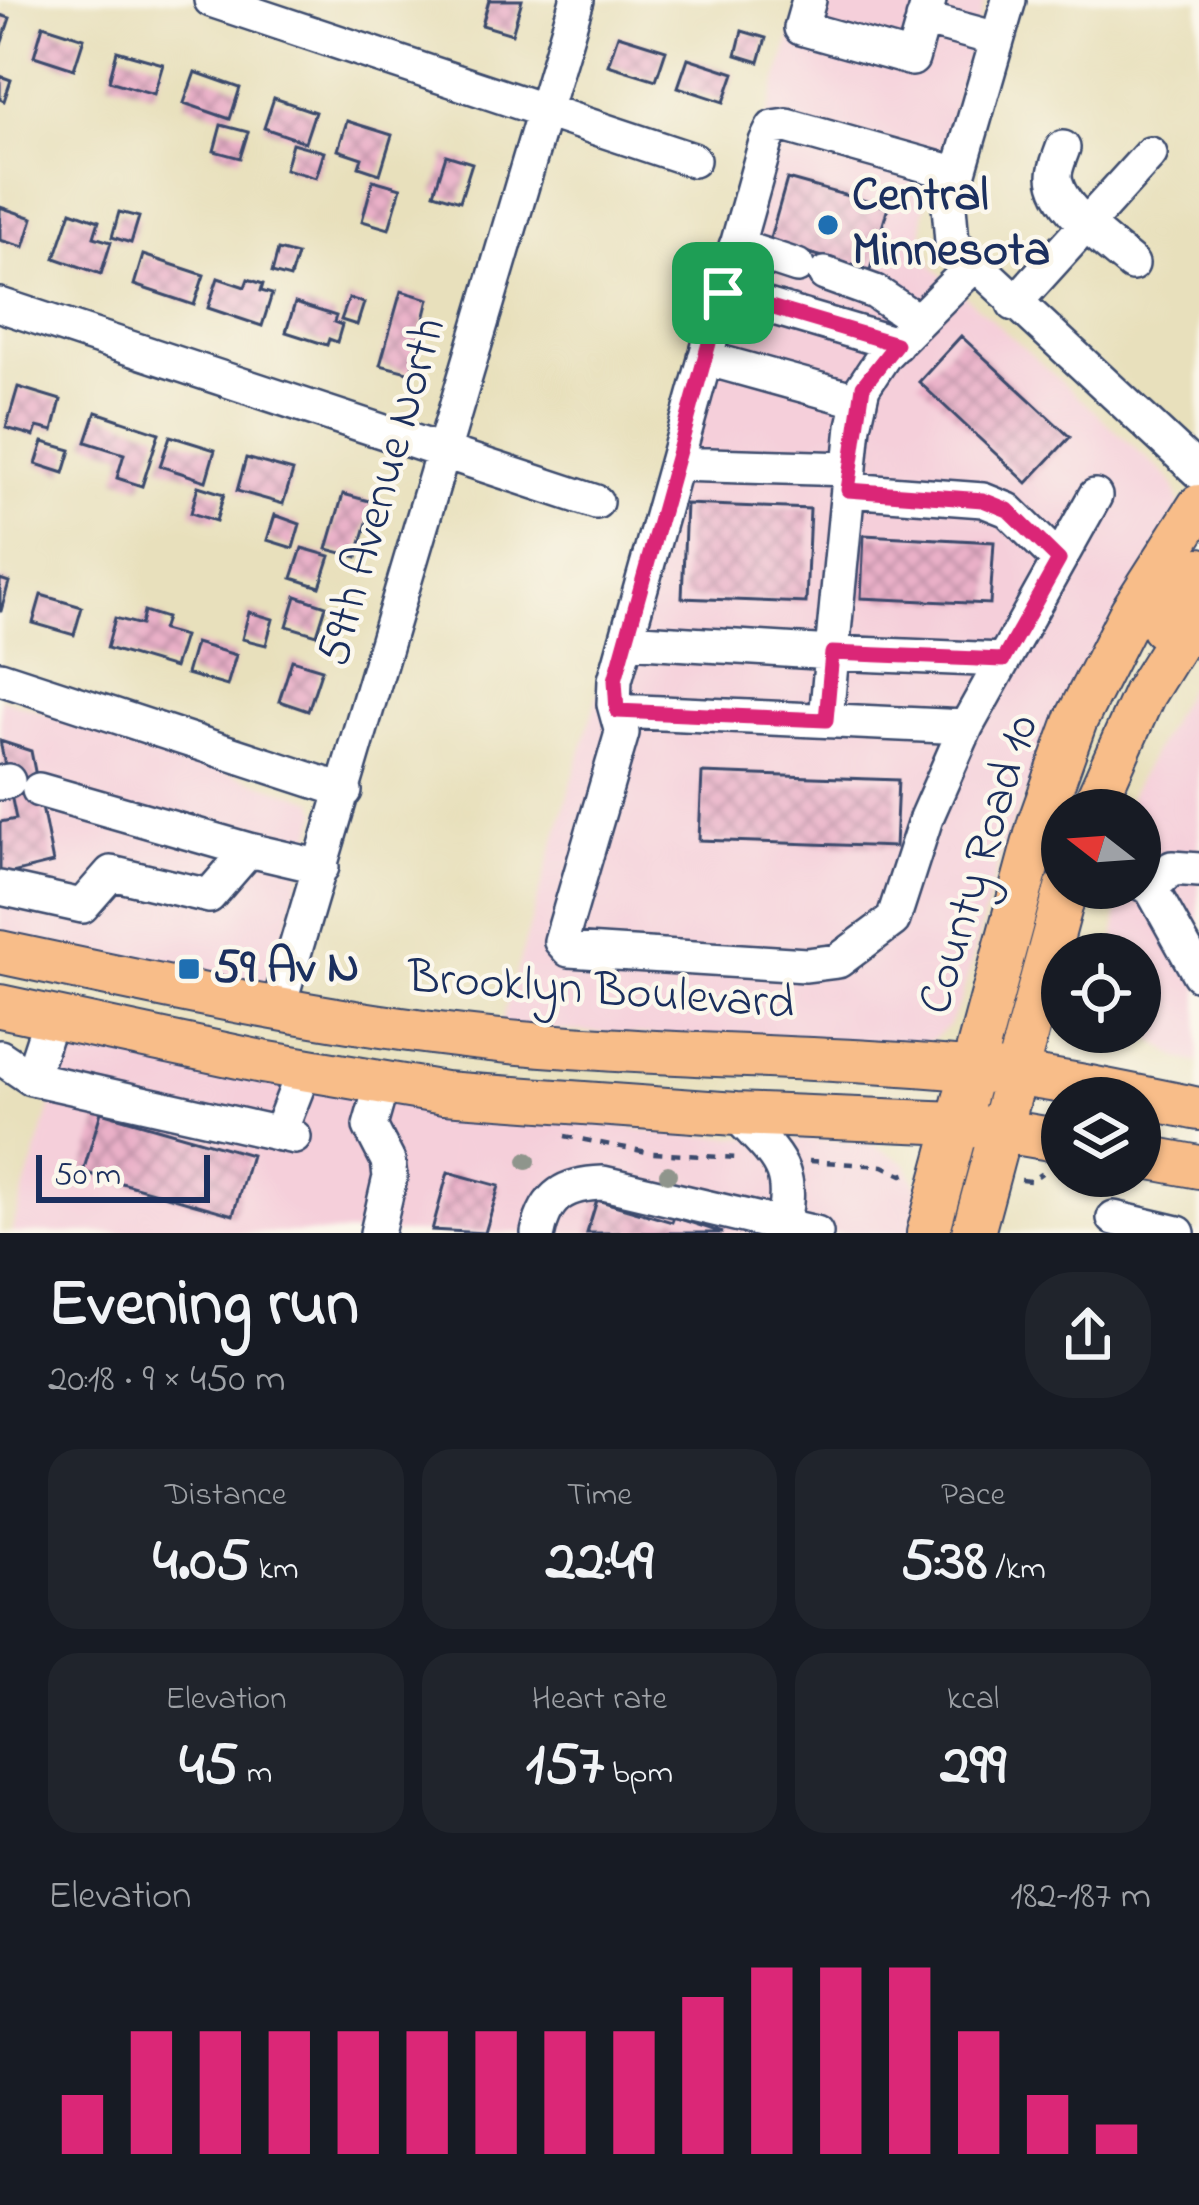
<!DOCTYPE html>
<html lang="en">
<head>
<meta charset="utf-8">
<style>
  body { margin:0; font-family:"Indie Flower",sans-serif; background:#20242c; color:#f1f3f6; height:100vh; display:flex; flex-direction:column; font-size:45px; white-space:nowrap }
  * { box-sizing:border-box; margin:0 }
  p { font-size:39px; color:#9ea1a6 }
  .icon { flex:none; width:66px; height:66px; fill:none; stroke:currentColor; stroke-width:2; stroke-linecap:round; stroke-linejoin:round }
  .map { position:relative; height:1233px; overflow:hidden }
  .panel { display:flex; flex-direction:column; background:#171b24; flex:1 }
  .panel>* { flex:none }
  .needle { width:78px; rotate:287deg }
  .buttons { position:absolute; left:1041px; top:789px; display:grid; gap:24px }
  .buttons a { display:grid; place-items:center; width:120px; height:120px; border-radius:50%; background:#171b24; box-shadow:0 3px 9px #0004; font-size:60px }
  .scale { position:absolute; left:36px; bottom:30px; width:174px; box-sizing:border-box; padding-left:12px; border:6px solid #1b2f5e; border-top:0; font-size:33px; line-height:42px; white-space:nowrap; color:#1b2f5e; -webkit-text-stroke:9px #fbf7ec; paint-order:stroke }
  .pin { position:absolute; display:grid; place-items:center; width:102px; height:102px; color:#fff; margin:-51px; border-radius:24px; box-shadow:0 6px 18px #0006 }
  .round { display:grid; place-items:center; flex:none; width:126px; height:126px; border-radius:48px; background:#20242c }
  .head { display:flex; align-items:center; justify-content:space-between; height:204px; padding:0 48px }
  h1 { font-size:66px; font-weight:700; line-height:90px }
  .stats { display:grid; grid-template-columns:repeat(3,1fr); gap:18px; height:204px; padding:12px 48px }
  .stats div { display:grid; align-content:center; border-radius:30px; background:#20242c; text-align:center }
  .stats b { font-size:60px; font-weight:700 }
  .stats small { font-size:33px; font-weight:400 }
  .stats p { font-size:33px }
  .chart { height:336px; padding:24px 48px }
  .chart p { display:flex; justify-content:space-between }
  .chart svg { width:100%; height:216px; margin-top:12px; stroke:#db2777; stroke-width:6 }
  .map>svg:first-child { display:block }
  .built { fill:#f5cfda }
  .building { fill:url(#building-cross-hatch) }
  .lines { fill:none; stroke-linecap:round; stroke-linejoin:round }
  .minor-casing { stroke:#3a4a6c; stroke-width:38 }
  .major-casing { stroke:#3a4a6c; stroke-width:46 }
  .path { stroke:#3a4a6c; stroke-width:4.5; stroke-dasharray:9 9; stroke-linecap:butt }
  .minor { stroke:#fff; stroke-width:33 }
  .major { stroke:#f8bd89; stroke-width:42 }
  .tree { fill:#8f958c }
  .route-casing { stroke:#fff; stroke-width:24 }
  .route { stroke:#db2777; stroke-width:15 }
  .poi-dot { fill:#1f6fb2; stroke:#fbf7ec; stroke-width:4.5 }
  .labels { text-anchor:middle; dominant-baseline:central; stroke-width:9; stroke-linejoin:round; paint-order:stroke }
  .poi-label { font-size:48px; font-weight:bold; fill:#1b2f5e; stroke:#fbf7ec; text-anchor:start }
  .street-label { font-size:48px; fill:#1b2f5e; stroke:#fbf7ec }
</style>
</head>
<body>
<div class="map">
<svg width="1199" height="1233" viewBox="0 0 1199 1233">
  <defs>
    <pattern id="building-cross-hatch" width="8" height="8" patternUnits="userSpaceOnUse" patternTransform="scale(3)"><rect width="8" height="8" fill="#eab0c8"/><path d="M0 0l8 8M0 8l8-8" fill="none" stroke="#bd90a6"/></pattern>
  </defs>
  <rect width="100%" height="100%" fill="#fbf7ec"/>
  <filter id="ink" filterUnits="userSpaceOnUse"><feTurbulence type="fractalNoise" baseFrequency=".00833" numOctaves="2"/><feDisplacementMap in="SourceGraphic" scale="24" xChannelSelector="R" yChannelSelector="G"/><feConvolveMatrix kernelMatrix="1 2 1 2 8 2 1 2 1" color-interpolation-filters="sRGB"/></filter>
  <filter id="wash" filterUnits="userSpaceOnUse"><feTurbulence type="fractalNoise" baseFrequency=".004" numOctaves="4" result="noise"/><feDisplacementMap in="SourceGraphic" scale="48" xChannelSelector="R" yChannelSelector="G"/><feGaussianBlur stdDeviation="2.7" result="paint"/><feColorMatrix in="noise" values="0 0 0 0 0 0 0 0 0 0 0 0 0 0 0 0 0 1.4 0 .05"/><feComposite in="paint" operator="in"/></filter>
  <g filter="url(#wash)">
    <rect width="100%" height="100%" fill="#e8e0bc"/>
    <!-- built -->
    <path class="built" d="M801 0H985L923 214V234L933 267 1168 477 1175 487 1180 506 1061 718 1002 849 961 1001 948 1026 930 1041 900 1051 500 1027Z
      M1199 667V1063L1178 1058 1140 1031V954H1114L1118 888H1140V810H1128L1130 795Z
      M0 698 315 801 318 813 275 969 265 983 254 987 0 936Z
      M73 1033 677 1135 865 1141 905 1162 922 1197 912 1233H11Z"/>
    <g id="blocks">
      <!-- building -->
      <path class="building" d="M489 0H522L512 34 482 25Z
        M0 15 10 18 1 45H0Z
        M43 25 84 38 74 69 34 56Z
        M742 31 766 38 759 62 736 55Z
        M618 35 666 50 656 80 608 65Z
        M117 51 163 64 154 94 109 81Z
        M688 58 734 73 724 102 678 87Z
        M195 72 240 88 230 119 184 103Z
        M0 76 11 80 4 101 0 99Z
        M274 98 315 112 305 142 264 128Z
        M347 121 392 135 380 174 359 167 362 158 338 150Z
        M221 125 248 132 240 158 214 151Z
        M292 143 324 152 316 178 285 169Z
        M446 155 472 163 460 201 434 193Z
        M787 179 888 207 870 270 769 242Z
        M373 180 401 188 389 229 362 221Z
        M0 207 33 218 24 247 0 240Z
        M71 211 99 221 94 237 111 242 101 274 55 258Z
        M119 212 139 217 131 243 112 237Z
        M278 250 297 255 290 278 272 273Z
        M143 255 204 275 194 305 134 285Z
        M218 278 245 287 248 279 263 284 261 291 272 294 262 326 208 308Z
        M401 291 429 299 411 373 380 365Z
        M349 298 364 303 357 325 341 320Z
        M295 303 336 316 334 322 342 325 337 342 329 339 327 345 286 332Z
        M961 336 1070 437 1027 483 919 382Z
        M18 387 61 400 53 431 37 427 34 436 6 428Z
        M96 412 159 433 142 486 117 478 124 454 86 442Z
        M170 436 215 450 206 481 160 466Z
        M43 442 71 450 64 473 36 464Z
        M246 458 293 471 283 504 237 491Z
        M198 486 224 494 216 521 191 513Z
        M343 494 373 502 357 557 327 549Z
        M686 504 810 509 806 603 682 598Z
        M275 515 300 524 293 548 267 540Z
        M864 535 994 542 990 604 861 598Z
        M302 548 330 556 320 587 292 578Z
        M0 579 9 582 1 611H0Z
        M41 595 82 607 74 635 33 623Z
        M296 596 326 606 317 635 287 626Z
        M144 611 166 618 162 630 184 636 174 668 107 648 115 618 141 625Z
        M249 612 273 619 266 645 242 639Z
        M195 643 236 655 227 686 186 674Z
        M292 660 322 669 308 711 279 701Z
        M0 741 31 751 53 863 0 876V822L16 819Z
        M702 773 898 780 895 847 699 840Z
        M101 1112 251 1155 233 1215 83 1172Z
        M448 1172 499 1186 485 1233 432 1230Z
        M597 1200 672 1222 674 1217 723 1233H587Z"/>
    </g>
  </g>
  <g filter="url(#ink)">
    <use href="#blocks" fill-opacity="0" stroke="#3a4a6c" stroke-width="3"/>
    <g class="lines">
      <!-- minor casing -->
      <g class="minor-casing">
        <path id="minor" d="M211 0 693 160
          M809 0 801 28 912 59 929 0
          M1009 0 949 206 952 242 1199 472
          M923 19 997 39
          M1063 148C1060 157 1055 167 1055 176 1056 207 1110 245 1132 264
          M958 174 787 126 773 128 766 142 615 680 614 704 622 733 561 941 569 950 806 965 838 961 893 920 926 818 966 727 1095 496
          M736 246 797 266
          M973 266 885 354 863 387 854 426 832 653 1003 660
          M825 274 875 292 918 321
          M723 293 896 344
          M1014 304 1150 154
          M0 305 596 502
          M705 358 860 401
          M676 464 850 469
          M848 490 983 500 1008 510 1059 560
          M626 640 832 653 826 720
          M0 678 345 791
          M618 711 966 727
          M0 783 8 781
          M39 790 249 850
          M1140 883 1151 888 1199 974
          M0 888 82 906 111 873 209 896 249 850 322 867
          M1151 888 1172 868 1199 870
          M277 1011 577 0
          M0 1057 31 1078 294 1137
          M31 1078 51 1017
          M736 1114C777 1158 798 1168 780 1233
          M279 1134 304 1070
          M1114 1218 1178 1233
          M377 1233 390 1177 388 1161 370 1126 382 1084
          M538 1233C546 1195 566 1184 603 1183L816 1233"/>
      </g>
      <!-- major casing -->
      <g class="major-casing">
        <path id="major" d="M1162 627 1199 569
          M1092 810 1144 694 1199 606
          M0 952C173 989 344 1027 520 1043 671 1057 824 1055 975 1070 1050 1077 1125 1094 1199 1109
          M0 1006 262 1062 444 1093 736 1114 957 1123 1062 1141
          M1140 1156 1199 1167
          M928 1233 1039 823 1076 720 1131 612 1199 506
          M973 1233 1066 888"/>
      </g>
      <!-- path -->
      <path class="path" d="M565 1136 652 1153 738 1158
        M809 1161 883 1166 902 1175 914 1171
        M1097 1176 1117 1180
        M1021 1180 1030 1181 1042 1173"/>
      <!-- minor -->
      <use href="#minor" class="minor"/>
      <!-- major -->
      <use href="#major" class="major"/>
    </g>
    <!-- trees -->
    <g class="tree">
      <circle cx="527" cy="1161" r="9"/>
      <circle cx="668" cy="1174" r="9"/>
    </g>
  </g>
  <g class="lines" filter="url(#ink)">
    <!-- route casing -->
    <g class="route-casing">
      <path id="route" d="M723 293 896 344 863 386 848 490 983 500 1008 510 1059 560 1003 660 832 653 826 720 617 711 615 680Z"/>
    </g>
    <!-- route -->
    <use href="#route" class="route"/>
  </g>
  <!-- markers -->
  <g class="poi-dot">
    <circle cx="828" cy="225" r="12"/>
    <rect x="177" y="957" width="24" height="24" rx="6"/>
  </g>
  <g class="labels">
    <!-- poi labels -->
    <g class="poi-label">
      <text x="852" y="197">Central<tspan x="852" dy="55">Minnesota</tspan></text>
      <text x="213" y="969">59 Av N</text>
    </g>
    <!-- street labels -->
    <g class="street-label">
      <text transform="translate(383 492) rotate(-74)">59th Avenue North</text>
      <text transform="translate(980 865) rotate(-73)">County Road 10</text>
      <text transform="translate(601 992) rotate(4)">Brooklyn Boulevard</text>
    </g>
  </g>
</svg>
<div class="buttons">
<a><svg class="needle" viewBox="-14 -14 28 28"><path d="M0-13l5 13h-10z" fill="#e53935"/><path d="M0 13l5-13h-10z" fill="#9ea1a6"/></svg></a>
<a><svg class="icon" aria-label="locate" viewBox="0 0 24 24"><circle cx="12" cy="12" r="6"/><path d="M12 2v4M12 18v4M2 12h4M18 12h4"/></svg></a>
<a><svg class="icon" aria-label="layers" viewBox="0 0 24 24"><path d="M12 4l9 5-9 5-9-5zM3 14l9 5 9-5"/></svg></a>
</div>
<div class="scale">50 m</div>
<div class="pin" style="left:723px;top:293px;background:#1e9e55"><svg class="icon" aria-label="arrive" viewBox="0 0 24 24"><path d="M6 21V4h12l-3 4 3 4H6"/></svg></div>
</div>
<section class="panel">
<div class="head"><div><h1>Evening run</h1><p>20:18 · 9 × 450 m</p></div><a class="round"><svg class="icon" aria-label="share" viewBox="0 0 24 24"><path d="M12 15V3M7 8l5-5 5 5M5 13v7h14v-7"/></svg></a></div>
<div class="stats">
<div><p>Distance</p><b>4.05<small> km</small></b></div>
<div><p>Time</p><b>22:49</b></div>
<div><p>Pace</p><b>5:38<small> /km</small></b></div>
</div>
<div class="stats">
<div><p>Elevation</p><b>45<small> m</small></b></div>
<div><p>Heart rate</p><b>157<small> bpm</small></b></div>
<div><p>kcal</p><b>299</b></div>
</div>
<div class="chart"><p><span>Elevation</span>182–187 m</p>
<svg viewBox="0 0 160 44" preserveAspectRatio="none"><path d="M5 44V32M15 44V19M25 44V19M35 44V19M45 44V19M55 44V19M65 44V19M75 44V19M85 44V19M95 44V12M105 44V6M115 44V6M125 44V6M135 44V19M145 44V32M155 44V38"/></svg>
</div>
</section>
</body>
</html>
